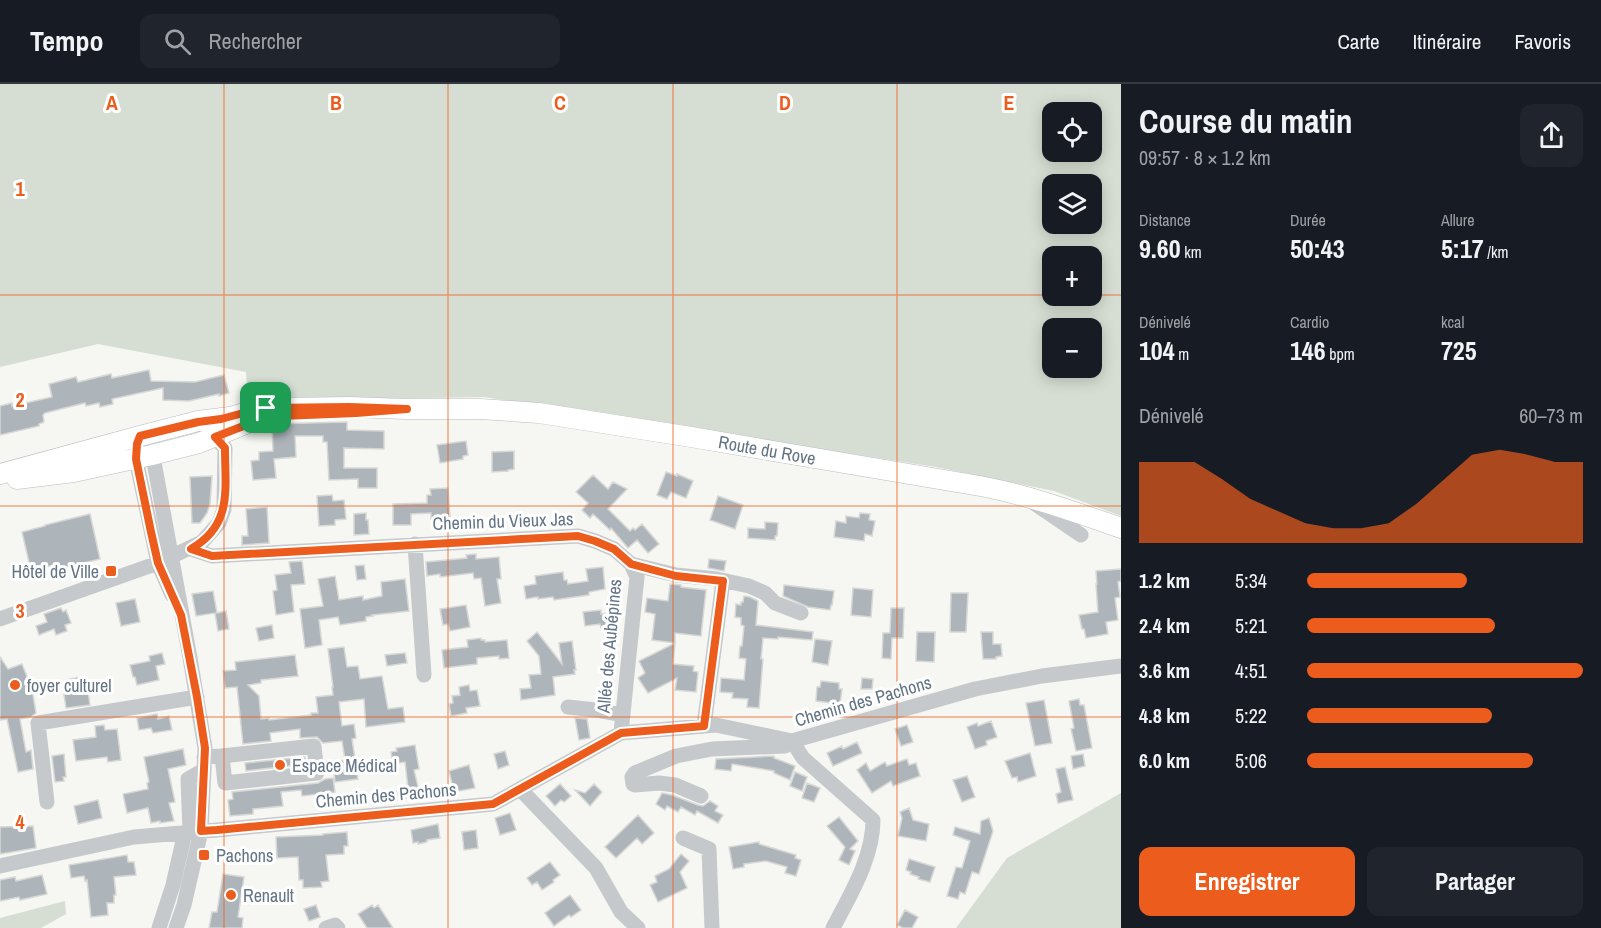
<!DOCTYPE html>
<html lang="fr">
<head>
<meta charset="utf-8">
<style>
  body { margin:0; font-family:"Archivo Narrow",sans-serif; background:#20242c; color:#f1f3f6; height:100vh; display:flex; flex-direction:column; font-size:22px; white-space:nowrap }
  * { box-sizing:border-box; margin:0 }
  p { font-size:20px; color:#9ea1a6 }
  .icon { flex:none; width:33px; height:33px; fill:none; stroke:currentColor; stroke-width:2; stroke-linecap:round; stroke-linejoin:round }
  .map { position:relative; flex:1; overflow:hidden }
  .drawer { display:flex; flex-direction:column; background:#171b24; width:480px }
  .drawer>* { flex:none }
  .controls { position:absolute; left:1042px; top:18px; display:grid; gap:12px }
  .controls a { display:grid; place-items:center; width:60px; height:60px; border-radius:12px; background:#171b24; box-shadow:0 3px 15px #0003; font-size:30px }
  .pin { position:absolute; display:grid; place-items:center; width:51px; height:51px; color:#fff; margin:-26px; border-radius:12px; box-shadow:0 3px 9px #0006 }
  .round { display:grid; place-items:center; flex:none; width:63px; height:63px; border-radius:12px; background:#20242c }
  .headline { display:flex; align-items:center; justify-content:space-between; height:102px; padding:0 18px }
  h1 { font-size:33px; font-weight:700; line-height:45px }
  .stats { display:grid; grid-template-columns:repeat(3,1fr); gap:9px; height:102px; padding:6px 18px }
  .stats div { display:grid; align-content:center }
  .stats b { font-size:26px; font-weight:700 }
  .stats small { font-size:16px; font-weight:400 }
  .stats p { font-size:16px }
  .chart { height:168px; padding:12px 18px }
  .chart p { display:flex; justify-content:space-between }
  .chart svg { width:100%; height:108px; margin-top:6px; fill:#ec5c1c; opacity:.7 }
  .button { display:flex; gap:12px; margin-top:auto; padding:12px 18px }
  .button a { flex:1; height:69px; border-radius:12px; background:#ec5c1c; color:#fff; font-size:24px; font-weight:700; line-height:69px; text-align:center }
  .button a+a { background:#20242c; color:#f1f3f6 }
  ul { padding:0 18px; list-style:none; font-size:20px }
  li { display:grid; grid-template-columns:96px 72px 1fr; align-items:center; height:45px }
  li i { height:15px; border-radius:8px; background:#ec5c1c }
  header { display:flex; align-items:center; gap:36px; box-sizing:border-box; height:84px; padding:0 30px; background:#171b24; border-bottom:2px solid #363941 }
  header strong { font-size:28px }
  nav { display:flex; gap:33px; margin-inline-start:auto; font-size:21px }
  .search { width:420px; height:54px; background:#20242c; display:flex; align-items:center; gap:15px; box-sizing:border-box; padding:0 21px; border-radius:12px; color:#9ea1a6; font-size:22px }
  main { display:flex; flex:1; min-height:0 }
  .map>svg:first-child { display:block }
  .green { fill:#d6ded3; fill-rule:evenodd }
  .building { fill:#adb5bb; stroke:#d7d8d5; stroke-width:1.5 }
  .lines { fill:none; stroke-linecap:round; stroke-linejoin:round }
  .major-casing { stroke:#b8bcc0; stroke-width:21 }
  .minor { stroke:#c5c9cc; stroke-width:15 }
  .major { stroke:#fff; stroke-width:20 }
  .route-casing { stroke:#fff; stroke-width:12 }
  .route { stroke:#ec5c1c; stroke-width:8 }
  .grid { fill:none; stroke:#ec5c1c; stroke-width:1.5; stroke-opacity:0.55 }
  .poi-dot { fill:#ec5c1c; stroke:#fff; stroke-width:2 }
  .labels { text-anchor:middle; dominant-baseline:central; stroke-width:6; stroke-linejoin:round; paint-order:stroke }
  .street-label { font-size:18px; fill:#637485; stroke:#fff }
  .poi-label { font-size:18px; fill:#637485; stroke:#fff; text-anchor:start }
  .grid-label { font-size:20px; text-anchor:middle; font-weight:bold; fill:#ec5c1c; stroke:#fff; stroke-width:6; stroke-linejoin:round; paint-order:stroke }
</style>
</head>
<body>
<header>
<strong>Tempo</strong>
<div class="search"><svg class="icon" aria-label="search" viewBox="0 0 24 24"><circle cx="10" cy="10" r="6"/><path d="M15 15l6 6"/></svg>Rechercher</div>
<nav><a>Carte</a><a>Itinéraire</a><a>Favoris</a></nav>
</header>
<main>
<div class="map">
<svg width="1121" height="844" viewBox="0 0 1121 844">
  <rect width="100%" height="100%" fill="#f6f6f2"/>
  <!-- green -->
  <path class="green" d="M0 0H1121V432L1054 407 936 383 484 313 248 317 246 288 98 260 0 283ZM1053 28H1092V68H1053ZM1053 100H1092V140H1053ZM1053 172H1092V212H1053ZM1053 244H1092V284H1053Z
    M1121 709V844H956L1007 774Z
    M65 817 66 830 41 844H0V834Z"/>
  <!-- building -->
  <path class="building" d="M149 286 151 297 195 298 224 291 229 309 219 312V310L189 317 163 316V304L112 315 113 320 100 323 99 319 86 322 85 319 45 329 43 331 44 338 39 340V342L0 351V322L12 319V322L52 313 49 300 76 293 78 298 111 290 112 294Z
    M347 338V346L384 347V365L344 364V384H377V404H358V395L329 396 327 358H323V352H295L296 373 274 375 276 394 253 396 251 377 259 376V368L273 367 272 340Z
    M466 357 468 371 463 372V375L440 379 437 361Z
    M514 367V385L508 386V387L492 388V368Z
    M666 388 677 392V390L693 397 686 414 671 408 667 415 657 411Z
    M593 391 608 405 613 398 627 405 608 425 630 447 633 444 635 446 642 440 659 460 648 469 637 456 628 464 611 444 610 446 593 430 590 434 582 426 588 419 576 408Z
    M212 392 210 420 207 429 200 439H192L190 393Z
    M448 404 450 434 431 435V429L411 430V441H393V420L427 419V411H431L430 405Z
    M332 411 333 417 344 416 346 435 335 436V441L319 442 317 412Z
    M718 412 743 421 735 445 710 436Z
    M267 423 269 459 242 461V452H248L246 425Z
    M366 429V436H368L369 450 354 451V430Z
    M860 429 870 430 869 436 875 437 872 452 865 450 864 457 834 453 836 437 846 439V432L859 434Z
    M90 430 100 475 55 486 54 481 31 487 22 448 45 442V441Z
    M765 438 778 439 777 452H775V456L748 454V444L765 445Z
    M476 470V475L499 473 501 495H497L501 519 485 522 481 494 474 495 473 489 440 493V490L427 492 426 478 467 474 466 471Z
    M709 475 726 477 724 487 708 484Z
    M302 477 305 500 291 501 294 528 276 531 273 507 277 506 275 491 291 489 289 478Z
    M364 481 366 495 357 496 355 482Z
    M603 483 605 505 589 508V511L554 516 553 513 538 515V513L526 515 524 502 536 500 535 492 563 488 564 496H567L568 500 588 497 586 485Z
    M1121 485V497L1118 498 1120 513 1115 514 1118 536 1106 538 1108 550 1086 554 1084 545H1082L1079 531 1098 528 1096 500H1097L1096 487Z
    M335 492 339 516 363 512V516L382 512 381 498 405 495 409 527 372 531 373 532 366 533V537L340 541 338 533 319 536 322 561 305 564 300 525 323 522 318 495Z
    M670 500 681 501V503L706 506 701 552 675 549V559L652 556 655 530 645 528 647 514 668 517Z
    M784 501 834 507 832 521H831L830 526 808 523 783 512Z
    M853 504 873 506 871 533 851 531Z
    M213 507 217 529 226 527 229 545 218 547 215 529 196 532 192 510Z
    M951 509H968L966 548H950Z
    M744 512 750 513 758 517 756 541 813 548 812 556 778 553V555L763 554 761 575H763L759 624 747 623 748 615 732 614 733 609 720 608 721 594 744 596 746 575 739 574 740 562H742L744 542 741 541V534L735 533 736 520 741 521V518H743Z
    M135 515 140 538 121 542 116 519Z
    M466 521 470 543 450 547 448 540 443 541 440 525Z
    M61 524 63 528 66 526 71 539 65 541 67 547 56 551 54 545 39 551 36 542 47 538 44 530Z
    M891 524H904L903 554H892L891 575 882 574 883 549H890Z
    M601 526V530L613 528 615 542 601 544 600 540 585 542 583 528Z
    M272 541 274 554 259 557 256 544Z
    M537 548 562 580 559 559 572 557 576 586H574L575 590 553 593 555 611 521 616 520 605 531 604 529 591 541 590 539 572 527 557Z
    M917 548H935L934 578 916 577Z
    M981 548H993V560H1001L1002 572 996 573V575H983Z
    M481 554V556H485V558L507 556 509 574 499 575V572L477 574V580L444 584 442 566 468 563 467 556Z
    M815 555 832 557 828 581 812 578Z
    M675 559 673 580 694 582 693 587 698 588 696 608 675 606 677 594 648 609 638 594 645 589 639 577Z
    M344 563 347 583 358 582 360 595 382 592 388 625 403 623 405 638 366 643 364 615 339 618 342 642 354 640 356 654 352 655 358 695 335 698 333 678 345 676 342 657 323 659 317 653 300 654V645L270 649 271 657 243 660 237 603 225 604 223 587 236 586 235 578 295 571 298 592 261 596V599L248 601 259 612 261 635 269 634V636L311 631V629H318L316 613 333 611 332 603H333L328 565Z
    M162 569 165 580 156 582 159 596 137 601 135 593H133L130 581 150 577 149 572Z
    M405 569 407 579 387 582 385 571Z
    M0 573 8 585 22 580 32 605 36 629 31 633 20 635 26 668 31 666 33 685 18 688 7 635 0 636Z
    M80 593 83 608 88 607 90 621 66 624 64 610 68 609 66 596Z
    M862 594 873 595 872 605H861Z
    M821 597 839 599V605H842L840 620 816 617 817 603H820Z
    M469 601 470 607 477 606 480 622 466 624 467 629 451 632 449 620 453 619 452 612 460 611 459 603Z
    M1079 615 1080 621H1084L1092 664 1076 667 1071 645 1074 644 1069 617Z
    M1044 616 1052 659 1035 662 1026 619Z
    M157 630 158 635 169 632 172 646 153 649 151 644 139 646 137 634Z
    M575 634 587 635 590 654 579 656Z
    M991 637 997 653 986 657 987 661 975 665 967 643 977 639 978 642Z
    M104 641 105 646 117 645 121 676 108 678 107 673 76 677 73 656 96 653 95 642Z
    M907 641 913 658 901 662 895 645Z
    M857 658 862 669 833 682 827 669 842 662 843 665Z
    M415 661 419 685 414 686 420 711 398 716 396 707 408 704 405 678 393 680 391 668 397 667 396 664Z
    M183 665 186 681 168 685 175 718 169 719 174 737 160 739V737L151 739 148 724 127 729 123 710 148 705 147 699 149 698 144 673Z
    M505 667 509 681 498 685 494 670Z
    M1030 669 1036 692 1018 698 1017 693 1012 694 1005 677Z
    M64 670 66 693H63L64 697 55 698 52 672Z
    M1083 670 1085 682 1073 685 1071 672Z
    M774 672V674L795 682 790 696 774 689V687L732 680 731 687 715 685 716 675Z
    M305 673 306 680 246 687 245 679Z
    M907 675 909 681 916 679 920 692 893 702 891 697 872 709 857 686 866 679 870 687 885 678 887 682Z
    M469 681 475 704 454 708 449 687Z
    M1065 683 1073 716 1058 719 1056 710 1061 708 1056 685Z
    M795 688 807 693 802 707 790 702Z
    M967 692 975 713 962 718 953 696Z
    M333 694 335 708 302 712 301 706 281 708 283 722 253 725V730L230 732 228 716 233 715 232 708 318 699 325 695Z
    M807 699 820 704 814 718 802 714Z
    M560 700 571 712 564 718 561 716 555 722 546 712Z
    M594 700 602 708 590 722 575 706 585 709Z
    M662 709 672 711 698 721 703 722 710 717 718 722 715 727 723 731 718 739 697 727 695 731 681 723 678 728 667 722 665 726 656 720Z
    M98 716 102 734 78 740 74 722Z
    M909 724 913 736 929 740 926 757 898 752 902 734 900 728Z
    M510 729 516 746 500 751 495 734Z
    M638 731 654 749 642 760 637 754 616 774 605 763Z
    M839 733 858 757 850 765 855 767 849 781 839 776 845 763 827 742Z
    M989 734 993 747 979 790 972 788 965 810 960 808 958 815 947 812 956 783 962 784 970 757 953 751 955 743 980 750 981 737Z
    M438 740 440 754 427 756V758L418 760V758L413 759 411 746Z
    M33 742 36 764 0 770V743Z
    M476 746 478 764 464 766 462 748Z
    M347 748 348 762H344V770L326 771 329 797 321 798 322 803 303 804V796H299L298 773 277 774 276 753 323 751V750Z
    M759 758V760L796 771 795 774 801 776 796 792 785 789 787 783 766 777 744 780V783L733 785 729 763Z
    M681 770 689 777 680 788 687 804 658 818 650 801 657 798 655 792 669 785Z
    M127 771 128 778H134L136 791 114 793 116 811H114V819H107L108 831 91 833 87 796 85 797 84 792 71 794 69 781Z
    M909 775 935 783 930 798 918 795 919 793 910 790 911 788 906 786Z
    M550 778 560 791 553 796 554 798 542 806 537 798 532 801 527 794Z
    M223 790 244 793 238 833 243 834 242 844H209L212 828H217Z
    M42 791 47 810 20 816 19 813 0 817V796L15 793 16 797Z
    M570 811 581 826 571 833 569 831 554 842 545 829Z
    M316 821 320 833 309 837 304 825Z
    M372 821 374 824 378 821 393 844H367L358 830Z
    M905 826 918 833 912 844H903L897 841Z"/>
  <g class="lines">
    <!-- major casing -->
    <g class="major-casing">
      <path id="major" d="M0 390 140 352 198 337 230 333 251 327 284 324 349 323 407 325H481L539 329 691 353 980 402C1028 411 1075 428 1121 444
        M17 395 74 388 152 371 199 359 255 336"/>
    </g>
    <!-- minor -->
    <path class="minor" d="M140 352 149 365 154 378 190 574 205 664 201 747 184 821 176 844
      M137 363 136 375 158 479 172 511
      M1034 419 1081 451
      M415 460 424 591
      M191 465 212 472 578 452 595 457 614 465 631 480 676 491 717 495 749 502 765 509 775 519 801 529
      M0 535 158 479 202 458 219 439 224 425 225 364 215 353
      M568 623 596 626 623 631
      M704 642 723 497
      M621 649 637 493 631 480
      M792 657 803 674 873 736C873 774 850 811 833 844
      M204 673 222 672 225 699 317 689 314 662 222 672
      M520 705 596 784 621 828 638 844
      M701 712 675 701 659 699 635 701 633 700 632 693 635 689 676 672 712 665 785 662
      M47 718 38 639 197 613
      M190 748 188 695 204 686
      M683 754 709 765 712 844
      M0 782 134 753 217 746 493 720 621 649 716 641 792 657 975 605 1042 592 1121 582
      M159 844 173 801 185 748
      M326 844 335 841 338 844"/>
    <!-- major -->
    <use href="#major" class="major"/>
  </g>
  <g class="lines">
    <!-- route casing -->
    <g class="route-casing">
      <path id="route" d="M349 323 407 325 356 329 281 332 264 334 215 353 225 364C225 405 233 441 191 465L212 472 578 452 595 457 614 465 631 480 676 492 723 497 704 642 621 649 493 720 217 746 201 747 205 664 197 613 181 531 158 479 151 448 136 375 137 360 140 352 198 338 221 335 251 327 266 324Z"/>
    </g>
    <!-- route -->
    <use href="#route" class="route"/>
  </g>
  <!-- grid -->
  <path class="grid" d="M224 0V844M448 0V844M673 0V844M897 0V844M0 211H1053M1092 211H1121M0 422H1121M0 633H1121"/>
  <!-- markers -->
  <g class="poi-dot">
    <rect x="105" y="481" width="12" height="12" rx="3"/>
    <circle cx="15" cy="601" r="6"/>
    <circle cx="280" cy="681" r="6"/>
    <rect x="198" y="765" width="12" height="12" rx="3"/>
    <circle cx="231" cy="811" r="6"/>
  </g>
  <g class="labels">
    <!-- street labels -->
    <g class="street-label">
      <text transform="translate(767 366) rotate(10)">Route du Rove</text>
      <text transform="translate(503 437) rotate(-2)">Chemin du Vieux Jas</text>
      <text transform="translate(609 562) rotate(-85)">Allée des Aubépines</text>
      <text transform="translate(863 617) rotate(-16)">Chemin des Pachons</text>
      <text transform="translate(386 711) rotate(-5)">Chemin des Pachons</text>
    </g>
    <!-- poi labels -->
    <g class="poi-label">
      <text x="99" y="487" text-anchor="end">Hôtel de Ville</text>
      <text x="27" y="601">foyer culturel</text>
      <text x="292" y="681">Espace Médical</text>
      <text x="216" y="771">Pachons</text>
      <text x="243" y="811">Renault</text>
    </g>
  </g>
  <g class="grid-label">
    <text x="112" y="26">A</text>
    <text x="336" y="26">B</text>
    <text x="560" y="26">C</text>
    <text x="785" y="26">D</text>
    <text x="1009" y="26">E</text>
    <text x="20" y="112">1</text>
    <text x="20" y="323">2</text>
    <text x="20" y="534">3</text>
    <text x="20" y="745">4</text>
  </g>
</svg>
<div class="controls">
<a><svg class="icon" aria-label="locate" viewBox="0 0 24 24"><circle cx="12" cy="12" r="6"/><path d="M12 2v4M12 18v4M2 12h4M18 12h4"/></svg></a>
<a><svg class="icon" aria-label="layers" viewBox="0 0 24 24"><path d="M12 4l9 5-9 5-9-5zM3 14l9 5 9-5"/></svg></a>
<a>+</a>
<a>−</a>
</div>
<div class="pin" style="left:266px;top:324px;background:#1e9e55"><svg class="icon" aria-label="arrive" viewBox="0 0 24 24"><path d="M6 21V4h12l-3 4 3 4H6"/></svg></div>
</div>
<section class="drawer">
<div class="headline"><div><h1>Course du matin</h1><p>09:57 · 8 × 1.2 km</p></div><a class="round"><svg class="icon" aria-label="share" viewBox="0 0 24 24"><path d="M12 15V3M7 8l5-5 5 5M5 13v7h14v-7"/></svg></a></div>
<div class="stats">
<div><p>Distance</p><b>9.60<small> km</small></b></div>
<div><p>Durée</p><b>50:43</b></div>
<div><p>Allure</p><b>5:17<small> /km</small></b></div>
</div>
<div class="stats">
<div><p>Dénivelé</p><b>104<small> m</small></b></div>
<div><p>Cardio</p><b>146<small> bpm</small></b></div>
<div><p>kcal</p><b>725</b></div>
</div>
<div class="chart"><p><span>Dénivelé</span>60–73 m</p>
<svg viewBox="0 0 160 44" preserveAspectRatio="none"><path d="M0 44V11L10 11L20 11L30 18L40 26L50 31L60 36L70 38L80 38L90 36L100 28L110 18L120 8L130 6L140 8L150 11L160 11V44z"/></svg>
</div>
<ul>
<li><b>1.2 km</b>5:34<i style="width:58%"></i></li>
<li><b>2.4 km</b>5:21<i style="width:68%"></i></li>
<li><b>3.6 km</b>4:51<i style="width:100%"></i></li>
<li><b>4.8 km</b>5:22<i style="width:67%"></i></li>
<li><b>6.0 km</b>5:06<i style="width:82%"></i></li>
</ul>
<div class="button"><a>Enregistrer</a><a>Partager</a></div>
</section>
</main>
</body>
</html>
